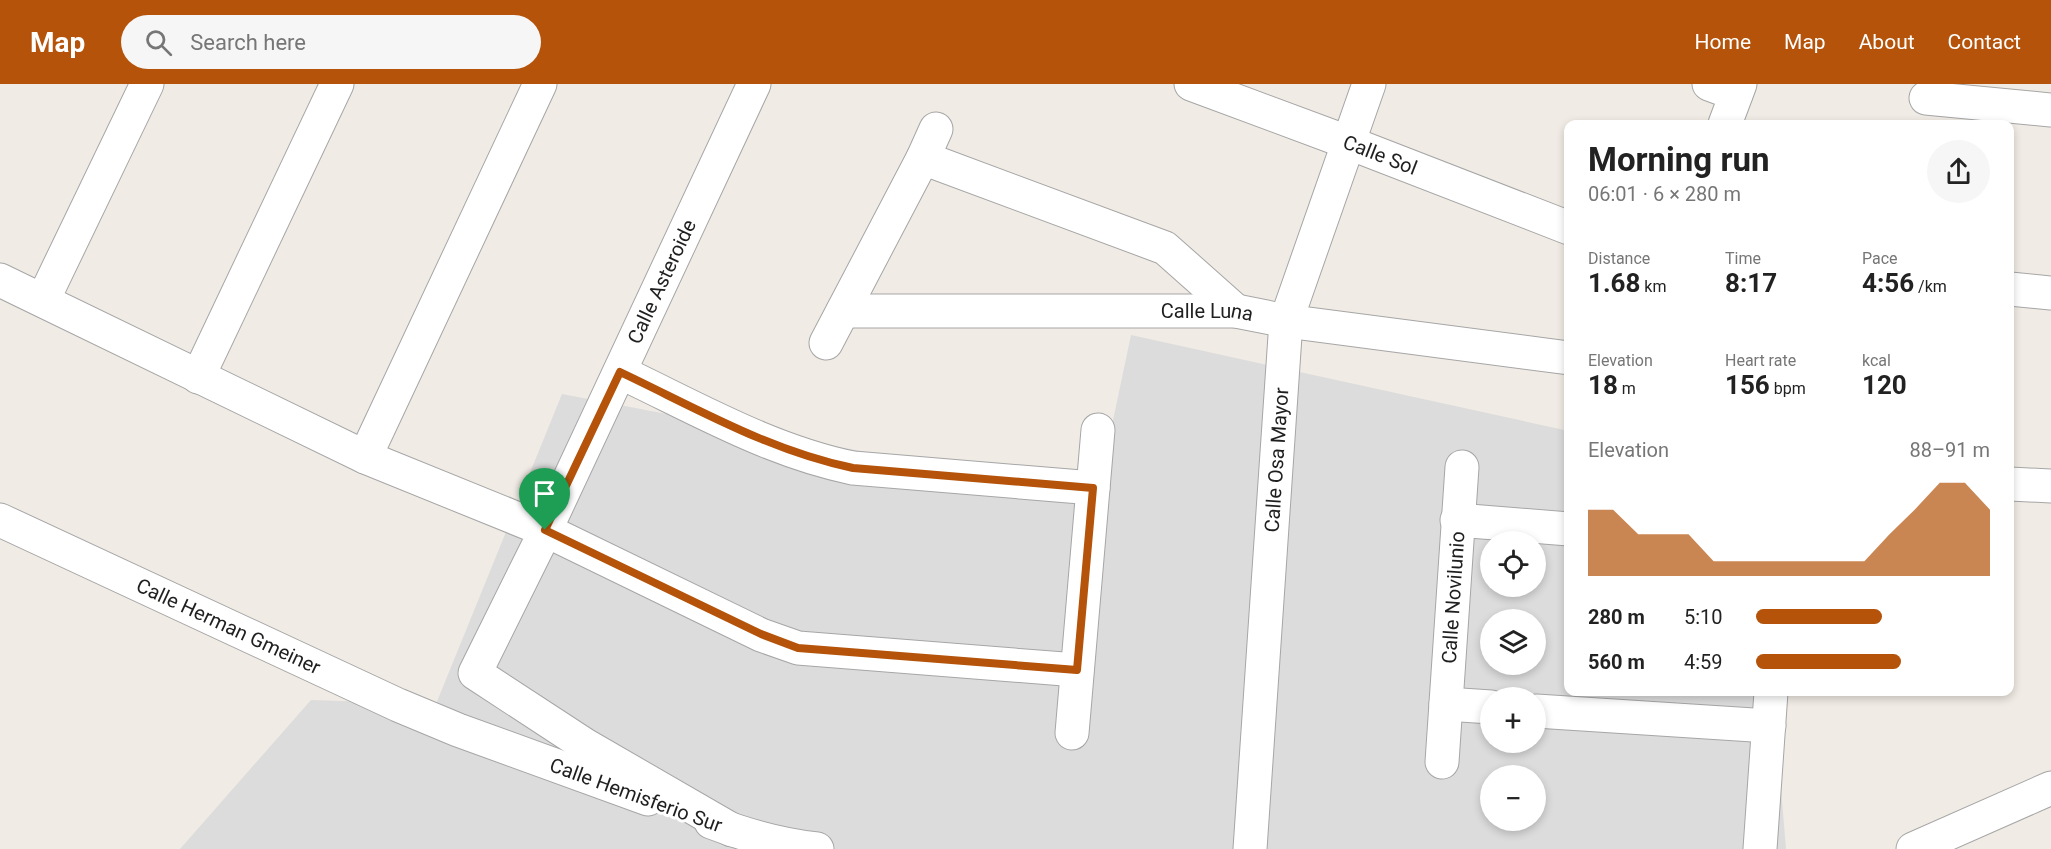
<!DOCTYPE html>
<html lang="en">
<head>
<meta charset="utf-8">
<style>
  body { margin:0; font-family:Roboto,sans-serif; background:#f6f6f6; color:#222; height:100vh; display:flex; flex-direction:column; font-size:22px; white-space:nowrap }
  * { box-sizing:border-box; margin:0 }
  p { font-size:20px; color:#767676 }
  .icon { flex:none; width:33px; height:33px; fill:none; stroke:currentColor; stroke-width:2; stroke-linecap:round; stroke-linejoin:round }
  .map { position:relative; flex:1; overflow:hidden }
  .side { position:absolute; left:1564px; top:36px; width:450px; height:576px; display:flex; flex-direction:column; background:#fff; border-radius:12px; box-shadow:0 3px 9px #0003 }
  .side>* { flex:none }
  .tools { position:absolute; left:1480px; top:447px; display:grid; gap:12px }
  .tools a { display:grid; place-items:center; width:66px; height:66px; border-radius:50%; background:#fff; box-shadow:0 3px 9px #0003; font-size:30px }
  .pin { position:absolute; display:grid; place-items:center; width:51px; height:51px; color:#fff; margin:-62px -26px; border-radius:50% 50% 50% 0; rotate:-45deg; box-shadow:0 0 6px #0007 }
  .pin .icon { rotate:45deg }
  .round { display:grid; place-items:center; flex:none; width:63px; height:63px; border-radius:32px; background:#f6f6f6 }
  .head { display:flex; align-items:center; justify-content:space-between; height:102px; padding:0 24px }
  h1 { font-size:33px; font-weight:700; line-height:45px }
  .metrics { display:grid; grid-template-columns:repeat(3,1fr); gap:9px; height:102px; padding:6px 24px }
  .metrics div { display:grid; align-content:center }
  .metrics b { font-size:26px; font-weight:700 }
  .metrics small { font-size:16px; font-weight:400 }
  .metrics p { font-size:16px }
  .chart { height:168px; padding:12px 24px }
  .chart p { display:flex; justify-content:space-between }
  .chart svg { width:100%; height:108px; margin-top:6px; fill:#b45309; opacity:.7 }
  ul { padding:0 24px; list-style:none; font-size:20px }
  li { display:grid; grid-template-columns:96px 72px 1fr; align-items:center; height:45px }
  li i { height:15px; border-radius:8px; background:#b45309 }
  header { display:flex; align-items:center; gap:36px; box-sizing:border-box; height:84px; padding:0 30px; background:#b45309; color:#fff }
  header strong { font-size:28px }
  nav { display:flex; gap:33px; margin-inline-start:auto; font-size:21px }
  .search { width:420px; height:54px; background:#f6f6f6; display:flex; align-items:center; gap:15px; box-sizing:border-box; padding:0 21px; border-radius:33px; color:#767676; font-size:22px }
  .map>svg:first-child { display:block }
  .residential { fill:#dddcdc; fill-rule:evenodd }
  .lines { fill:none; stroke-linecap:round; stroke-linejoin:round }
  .minor-casing { stroke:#a6a6a6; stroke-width:35 }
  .minor { stroke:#fff; stroke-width:33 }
  .route-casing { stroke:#fff; stroke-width:12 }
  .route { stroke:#b45309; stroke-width:8 }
  .labels { text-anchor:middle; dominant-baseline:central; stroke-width:6; stroke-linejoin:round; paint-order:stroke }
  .street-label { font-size:20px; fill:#1f1f1f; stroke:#fff }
</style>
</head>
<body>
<header>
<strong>Map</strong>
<div class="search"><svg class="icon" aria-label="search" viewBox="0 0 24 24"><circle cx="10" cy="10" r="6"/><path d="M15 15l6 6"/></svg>Search here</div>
<nav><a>Home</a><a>Map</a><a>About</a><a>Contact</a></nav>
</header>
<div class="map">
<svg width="2051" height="765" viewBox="0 0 2051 765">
  <rect width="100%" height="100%" fill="#f0ebe4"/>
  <!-- residential -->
  <path class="residential" d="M1131 251 1569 347V608H1773L1786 765H180L311 616 436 620 562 310 1097 412ZM1491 458H1536V502H1491ZM1491 536H1536V580H1491ZM1491 614H1536V658H1491ZM1491 692H1536V736H1491Z"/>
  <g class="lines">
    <!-- minor casing -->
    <g class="minor-casing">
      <g id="minor">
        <path id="s1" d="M1191 0 1347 58 1569 144"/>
        <path d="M1709 0 1736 10"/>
        <path d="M1926 14 2051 26"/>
        <path d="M1725 40 1740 0"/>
        <path d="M923 74 1165 164 1236 227"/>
        <path d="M0 196 365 373 545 446 761 551 798 564 1077 586"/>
        <path d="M2010 205 2051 209"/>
        <path d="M43 216 147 0"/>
        <path id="s2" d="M843 227H1236L1286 237 1569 274"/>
        <path d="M826 259 923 74 936 45"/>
        <path d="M620 288C696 324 770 367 853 384L1093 404"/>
        <path d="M198 293 337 0"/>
        <path d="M365 373 540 0"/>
        <path d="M2010 400 2051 402"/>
        <path id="s3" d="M0 436 398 621 458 646 648 715"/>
        <path d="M1457 436 1569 445"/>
        <path d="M1446 620 1491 623"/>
        <path d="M1536 627 1769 642"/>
        <path d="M1072 649 1098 346"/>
        <path id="s4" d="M1442 678 1462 383"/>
        <path d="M711 738C745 751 780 761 817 765"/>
        <path id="s5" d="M732 746 585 661 475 589 538 462 754 0"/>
        <path id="s6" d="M1250 765 1286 237 1369 0"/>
        <path d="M1760 765 1771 608"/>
        <path d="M1913 765 2051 704"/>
      </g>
    </g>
    <!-- minor -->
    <use href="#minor" class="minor"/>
  </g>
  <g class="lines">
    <!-- route casing -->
    <g class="route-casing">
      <path id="route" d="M620 288C696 324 770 367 853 384L1093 404 1077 586 798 564 761 550 545 446Z"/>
    </g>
    <!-- route -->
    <use href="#route" class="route"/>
  </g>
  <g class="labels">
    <!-- street labels -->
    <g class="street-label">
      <text stroke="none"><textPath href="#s1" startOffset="202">Calle Sol</textPath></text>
      <text stroke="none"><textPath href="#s5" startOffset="735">Calle Asteroide</textPath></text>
      <text stroke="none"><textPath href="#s2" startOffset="364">Calle Luna</textPath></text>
      <text stroke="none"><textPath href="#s6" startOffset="390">Calle Osa Mayor</textPath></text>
      <text stroke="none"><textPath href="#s4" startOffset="165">Calle Novilunio</textPath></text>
      <text stroke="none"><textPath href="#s3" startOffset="252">Calle Herman Gmeiner</textPath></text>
      <text transform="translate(636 711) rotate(20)">Calle Hemisferio Sur</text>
    </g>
  </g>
</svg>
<div class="tools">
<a><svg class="icon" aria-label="locate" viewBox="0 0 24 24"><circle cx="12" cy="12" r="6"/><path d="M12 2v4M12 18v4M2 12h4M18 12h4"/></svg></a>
<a><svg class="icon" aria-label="layers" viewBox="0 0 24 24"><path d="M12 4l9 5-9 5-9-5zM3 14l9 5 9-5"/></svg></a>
<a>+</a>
<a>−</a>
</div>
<div class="pin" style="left:545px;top:446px;background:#1e9e55"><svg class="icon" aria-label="arrive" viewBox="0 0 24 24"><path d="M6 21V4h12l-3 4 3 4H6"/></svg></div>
<section class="side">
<div class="head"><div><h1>Morning run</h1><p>06:01 · 6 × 280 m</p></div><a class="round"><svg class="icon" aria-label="share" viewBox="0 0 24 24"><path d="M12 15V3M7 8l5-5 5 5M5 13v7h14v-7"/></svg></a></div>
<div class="metrics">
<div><p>Distance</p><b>1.68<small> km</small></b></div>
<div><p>Time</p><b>8:17</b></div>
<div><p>Pace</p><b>4:56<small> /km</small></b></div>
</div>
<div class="metrics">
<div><p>Elevation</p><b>18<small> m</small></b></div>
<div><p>Heart rate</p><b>156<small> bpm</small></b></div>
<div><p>kcal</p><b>120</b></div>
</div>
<div class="chart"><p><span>Elevation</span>88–91 m</p>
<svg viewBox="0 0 160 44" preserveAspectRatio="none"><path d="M0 44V17L10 17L20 27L30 27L40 27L50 38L60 38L70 38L80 38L90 38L100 38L110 38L120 27L130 17L140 6L150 6L160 17V44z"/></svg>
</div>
<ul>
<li><b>280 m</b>5:10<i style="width:54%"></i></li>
<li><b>560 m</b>4:59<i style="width:62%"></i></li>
</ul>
</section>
</div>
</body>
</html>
